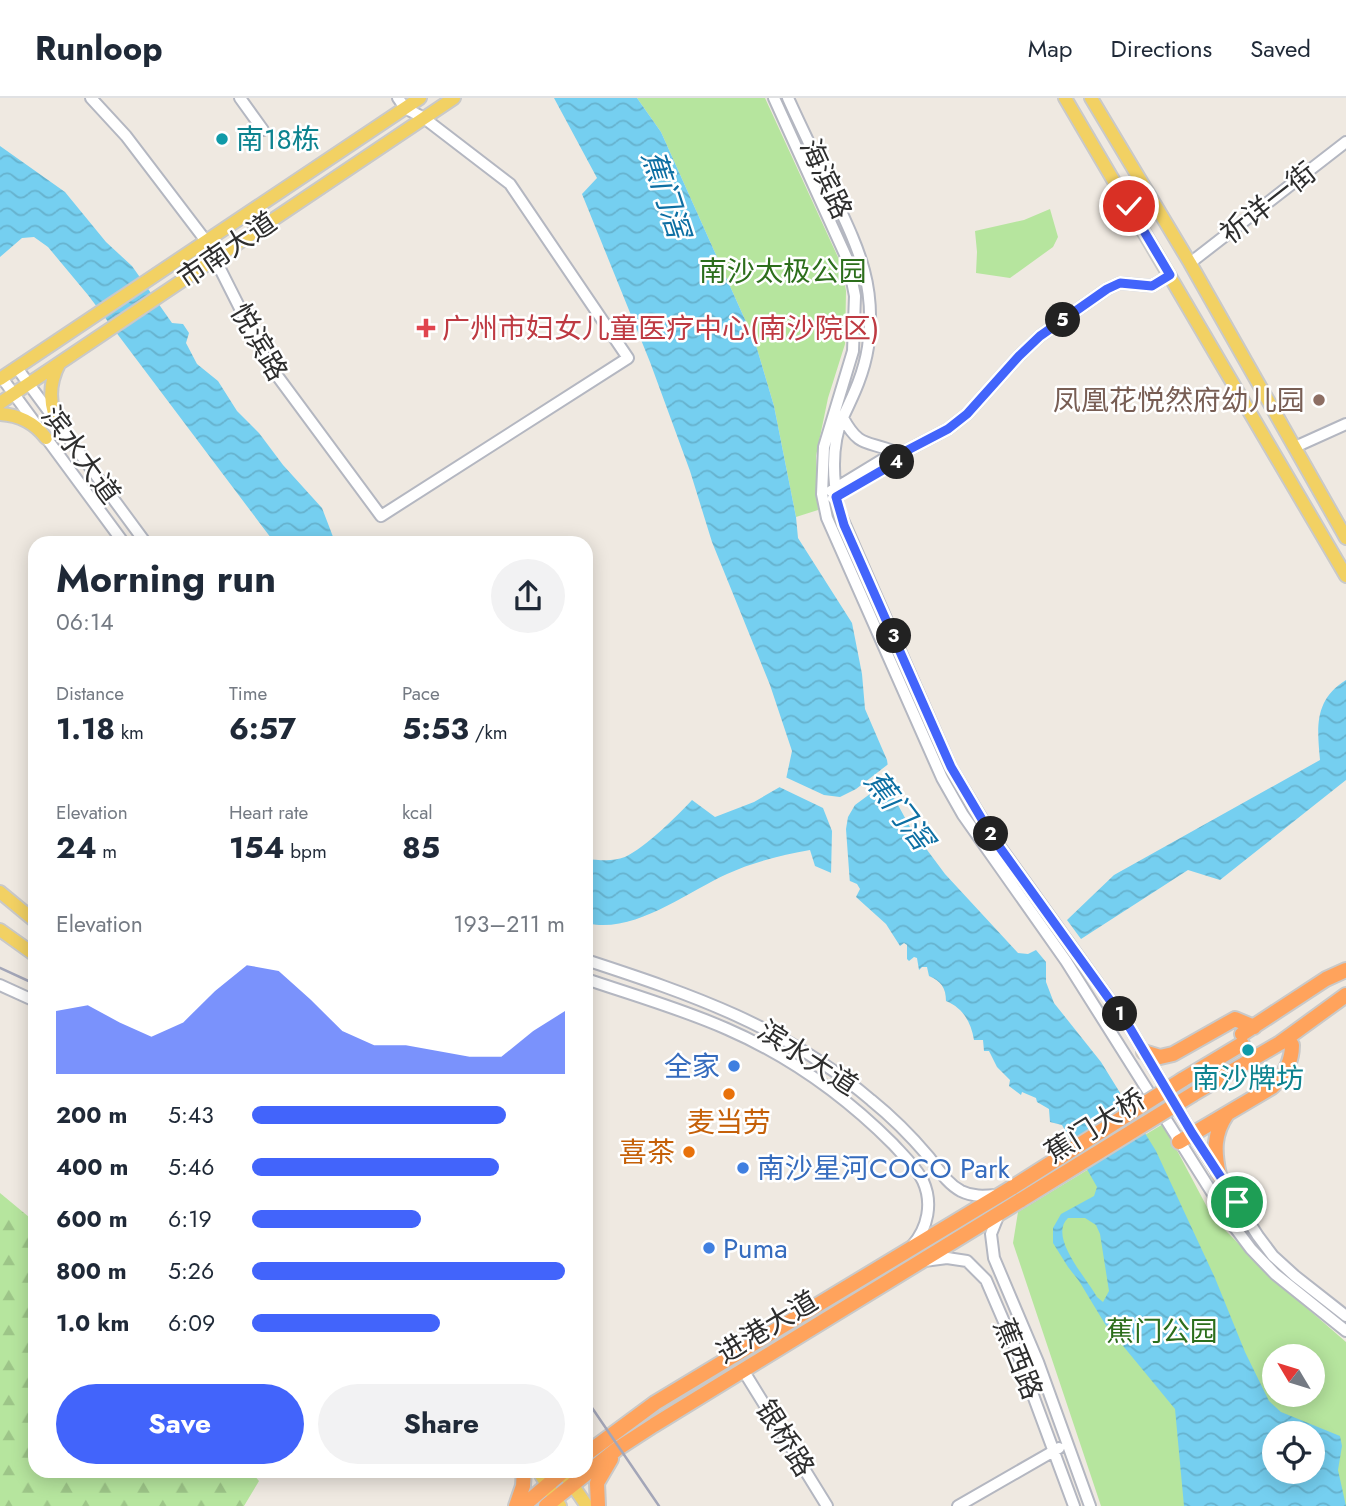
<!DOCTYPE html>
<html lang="en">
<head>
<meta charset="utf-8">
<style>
  body { margin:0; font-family:Jost,"Noto Sans SC",sans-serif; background:#f2f2f3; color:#1f2937; height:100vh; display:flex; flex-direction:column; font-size:26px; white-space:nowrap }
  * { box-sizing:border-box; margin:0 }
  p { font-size:23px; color:#747a83 }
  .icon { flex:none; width:38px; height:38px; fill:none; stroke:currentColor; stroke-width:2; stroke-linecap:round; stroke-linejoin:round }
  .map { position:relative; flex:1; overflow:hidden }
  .drawer { position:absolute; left:28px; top:438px; width:565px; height:942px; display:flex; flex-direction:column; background:#fff; border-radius:21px; box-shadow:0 4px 18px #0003 }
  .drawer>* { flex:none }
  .needle { width:46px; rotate:308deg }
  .fabs { position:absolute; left:1262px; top:1246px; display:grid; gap:14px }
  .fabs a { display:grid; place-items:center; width:63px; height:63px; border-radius:50%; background:#fff; box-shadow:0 4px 18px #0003; font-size:35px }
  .pin { position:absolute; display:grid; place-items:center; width:60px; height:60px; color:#fff; margin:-30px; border:4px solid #fff; border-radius:50%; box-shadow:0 2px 7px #0007 }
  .km { position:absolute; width:35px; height:35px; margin:-18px; border-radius:50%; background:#222; color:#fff; font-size:19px; line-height:35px; text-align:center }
  .round { display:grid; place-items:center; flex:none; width:74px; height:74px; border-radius:37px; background:#f2f2f3 }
  .overview { display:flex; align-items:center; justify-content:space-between; height:119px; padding:0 28px }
  h1 { font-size:38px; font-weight:700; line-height:52px }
  .stats { display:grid; grid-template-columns:repeat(3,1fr); gap:10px; height:119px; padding:7px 28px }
  .stats div { display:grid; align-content:center }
  .stats b { font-size:30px; font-weight:700 }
  .stats small { font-size:19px; font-weight:400 }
  .stats p { font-size:19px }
  .chart { height:196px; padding:14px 28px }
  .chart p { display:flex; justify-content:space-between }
  .chart svg { width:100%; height:126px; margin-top:7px; fill:#4264fb; opacity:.7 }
  .action { display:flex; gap:14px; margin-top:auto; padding:14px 28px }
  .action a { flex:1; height:80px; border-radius:42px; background:#4264fb; color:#fff; font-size:28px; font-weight:700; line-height:80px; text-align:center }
  .action a+a { background:#f2f2f3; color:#1f2937 }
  ul { padding:0 28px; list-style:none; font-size:23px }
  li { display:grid; grid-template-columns:112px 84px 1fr; align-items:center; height:52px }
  li i { height:18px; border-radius:9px; background:#4264fb }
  header { display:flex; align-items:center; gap:42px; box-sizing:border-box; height:98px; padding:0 35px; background:#fff; border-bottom:2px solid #e0e1e3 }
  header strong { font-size:33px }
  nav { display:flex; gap:38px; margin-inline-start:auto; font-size:24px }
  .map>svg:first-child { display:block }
  .forest { fill:url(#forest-firs) }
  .park { fill:#b6e59e; fill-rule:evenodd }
  .water { fill:url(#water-waves); fill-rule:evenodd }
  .pier { fill:#efe9e1 }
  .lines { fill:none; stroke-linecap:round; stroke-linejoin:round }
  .highway-tunnel { stroke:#c8c4bd; stroke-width:14; stroke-dasharray:14 7; stroke-linecap:butt }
  .minor-casing { stroke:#b4b7c1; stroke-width:14 }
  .major-casing { stroke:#c9c9c9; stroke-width:16 }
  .highway-casing { stroke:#c9c9c9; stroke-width:18 }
  .minor { stroke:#fff; stroke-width:10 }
  .major { stroke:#f2d163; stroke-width:12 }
  .highway { stroke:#ffa35c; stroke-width:14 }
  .rail { stroke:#a3a6b8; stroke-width:2.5 }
  .highway-bridge-casing { stroke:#c9c9c9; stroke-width:18; stroke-linecap:butt }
  .highway-bridge { stroke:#ffa35c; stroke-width:14 }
  .route-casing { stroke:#fff; stroke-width:14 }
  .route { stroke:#4264fb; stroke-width:9 }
  .culture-dot { fill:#0f9aa8; stroke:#fff; stroke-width:2.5 }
  .health-dot { fill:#e0444e; stroke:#fff; stroke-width:2.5 }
  .education-dot { fill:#8d6e63; stroke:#fff; stroke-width:2.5 }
  .shop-dot { fill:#3f7fe0; stroke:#fff; stroke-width:2.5 }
  .food-dot { fill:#e8710a; stroke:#fff; stroke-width:2.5 }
  .labels { text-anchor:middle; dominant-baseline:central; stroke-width:5; stroke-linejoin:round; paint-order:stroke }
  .culture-label { font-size:28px; fill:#0d838f; stroke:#fff; text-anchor:start }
  .street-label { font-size:28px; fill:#2e2e2e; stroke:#fff }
  .park-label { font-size:28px; fill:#2c6e1b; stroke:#fff }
  .health-label { font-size:28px; fill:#be3a42; stroke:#fff; text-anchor:start }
  .education-label { font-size:28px; fill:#785e54; stroke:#fff; text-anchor:end }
  .shop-label { font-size:28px; fill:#366cbe; stroke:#fff; text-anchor:start }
  .food-label { font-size:28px; fill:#c56008; stroke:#fff }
  .water-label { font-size:30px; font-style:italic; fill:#0d6fa3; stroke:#fff }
</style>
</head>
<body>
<header>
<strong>Runloop</strong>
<nav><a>Map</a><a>Directions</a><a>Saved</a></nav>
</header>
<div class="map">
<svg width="1346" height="1408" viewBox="0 0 1346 1408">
  <defs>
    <pattern id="forest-firs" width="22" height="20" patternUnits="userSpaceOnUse" patternTransform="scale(1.75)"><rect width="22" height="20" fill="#b6e59e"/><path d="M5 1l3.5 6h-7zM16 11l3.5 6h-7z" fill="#9dc588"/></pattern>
    <pattern id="water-waves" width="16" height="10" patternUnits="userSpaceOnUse" patternTransform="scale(1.75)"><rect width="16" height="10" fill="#75cff0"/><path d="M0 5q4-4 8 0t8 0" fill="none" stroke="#66b2ce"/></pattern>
  </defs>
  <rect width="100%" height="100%" fill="#efe9e1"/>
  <!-- forest -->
  <path class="forest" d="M0 1095 35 1124V1372H250L259 1383 244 1408H0Z"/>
  <!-- park -->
  <path class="park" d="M637 0H765L842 168 846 193 845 246 828 300 816 358 818 412 796 419 774 308 755 244 661 34Z
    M1050 111 1058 139 1053 149 1010 180 976 175 977 154 975 133 1024 122Z
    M1163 1026 1207 1109 1223 1130 1277 1184 1346 1244V1408H1101L1013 1145 1018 1114ZM1274 1258H1312V1297H1274ZM1274 1335H1312V1374H1274Z"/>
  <!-- water -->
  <path class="water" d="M554 0H637L661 34 755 244 774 308 796 419 798 440 852 525 862 576 865 611 887 662 892 696 910 729 945 776 1018 855 1028 856 1036 852 1046 864V884L1054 905 1101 964 1156 1053 1215 1180 1245 1254 1269 1303 1281 1314 1340 1338 1342 1348 1338 1372 1346 1408H1184L1175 1311 1105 1226 1079 1183 1068 1169 1053 1145V1130L1061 1116 1094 1098 1097 1089 1062 1027 1050 1024 1049 1011 1037 1004 1036 1000 1022 994 1021 997 1009 988 1010 982 997 969 989 953H984L983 942H974C971 924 963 910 946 903 946 890 941 883 929 878L927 869H922L919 872 917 860 914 859 909 863 907 861V847L904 845 900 848 886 826 856 799 860 791 857 786 815 768 810 752C782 757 753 764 727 776 685 795 633 837 586 825V761C599 762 612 764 625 759 645 750 677 718 692 702L715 719 754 704 785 686 792 653 770 587 712 444 690 373 650 264 582 96 597 80ZM1068 1120H1085L1096 1127 1100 1136 1109 1193 1103 1204 1097 1199C1086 1179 1048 1139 1068 1120ZM1274 1335H1312V1374H1274Z
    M0 48 65 94 106 144 132 168 172 225 183 226 189 235 186 245 197 266 218 283 237 313 259 335 283 367 322 410 335 444H274L88 197 48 149 34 139 22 140 0 159Z
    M1346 582V682L1220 782 1188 772 1081 841 1067 822 1114 777 1320 662C1317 629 1314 602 1346 582Z"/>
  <!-- pier -->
  <path class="pier" d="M891 664 893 679 855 707 848 719 846 731 850 786 831 777 832 733 823 710 775 687 782 683 783 678 824 697 840 699 856 691Z"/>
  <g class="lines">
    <!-- highway-tunnel -->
    <path class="highway-tunnel" d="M1255 968 1260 965"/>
    <!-- minor casing -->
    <g class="minor-casing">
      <path id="minor" d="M91 0 126 38 206 143 267 264 381 418 628 260 510 86 424 20 405 10 398 0
        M240 0 263 32
        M774 0 848 163 855 198 853 253 824 349 822 396 827 420 942 680 963 717 1066 863 1230 1123 1251 1151 1275 1176 1346 1233
        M788 0C802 31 817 61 831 92 857 148 877 185 868 249 864 275 854 296 843 319 830 348 833 383 839 413L951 669 993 739 1130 930 1192 1035 1258 1138 1273 1158 1295 1178 1346 1218
        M1190 165 1346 44
        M17 270 145 444
        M2 280 123 444
        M843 320C860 351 867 342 895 354
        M1295 349 1346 326
        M904 354 948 331 967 316 1019 258 1040 238 1107 191 1120 185 1152 188 1170 177
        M831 393 895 354H904L900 362 833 400
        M586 862C693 897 784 928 871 1002 892 1019 911 1038 928 1058 938 1070 946 1085 961 1093 973 1099 984 1098 997 1097
        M586 881C633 897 682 911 727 931 789 958 845 998 893 1046 903 1057 916 1069 923 1083 933 1105 928 1130 912 1148
        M0 887 35 903
        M999 1116 991 1136 994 1160 1038 1264 1090 1408
        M924 1163 947 1160 967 1163 986 1182 1017 1254 1074 1408
        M743 1272 827 1408
        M958 1408 1059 1350"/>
    </g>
    <!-- major casing -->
    <g class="major-casing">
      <path id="major" d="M1065 0 1346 478
        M1091 0 1190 165 1346 440
        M59 266C48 287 49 309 60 329
        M0 281 420 0
        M0 305 454 0
        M0 316C19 317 34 324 46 340
        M0 794 35 823
        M0 832 35 857
        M538 1372 560 1408
        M562 1372 587 1408"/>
    </g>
    <!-- highway casing -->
    <g class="highway-casing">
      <path id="highway" d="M1242 936 1326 881 1346 872
        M1144 954 1160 959 1173 956 1235 921 1254 929
        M1256 959 1280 945 1346 897
        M1182 982 1242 946
        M1193 996 1251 962
        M1179 1044 1272 989C1285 977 1292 964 1292 947
        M1219 1077C1214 1054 1213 1036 1227 1016
        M586 1356 655 1305 1013 1089
        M516 1408 523 1388 524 1372
        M523 1408 565 1372
        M546 1408 617 1351 654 1327 1021 1102
        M598 1408 597 1385 611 1361"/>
    </g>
    <!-- minor -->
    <use href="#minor" class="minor"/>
    <!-- major -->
    <use href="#major" class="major"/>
    <!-- highway -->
    <use href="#highway" class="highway"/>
    <!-- rail -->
    <path class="rail" d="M0 870 35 886
      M586 1301 659 1408"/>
    <!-- highway-bridge casing -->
    <g class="highway-bridge-casing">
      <path id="highway-bridge" d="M1013 1089 1182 982
        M1021 1102 1193 996"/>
    </g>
    <!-- highway-bridge -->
    <use href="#highway-bridge" class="highway-bridge"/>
  </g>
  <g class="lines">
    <!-- route casing -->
    <g class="route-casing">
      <path id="route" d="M1129 108 1170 177 1152 188 1120 185 1107 191 1040 238 1019 258 967 316 948 331 904 354 900 362 836 399 844 427 951 669 993 740 1130 930 1192 1035 1237 1104"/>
    </g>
    <!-- route -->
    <use href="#route" class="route"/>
  </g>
  <!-- markers -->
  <g class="culture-dot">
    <circle cx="222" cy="41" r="7"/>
    <circle cx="1248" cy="952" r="7"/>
  </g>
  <path class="health-dot" d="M422.5 219.5h7v7h7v7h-7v7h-7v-7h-7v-7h7z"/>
  <circle class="education-dot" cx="1319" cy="302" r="7"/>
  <g class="shop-dot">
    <circle cx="734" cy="968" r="7"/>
    <circle cx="743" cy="1070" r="7"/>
    <circle cx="709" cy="1150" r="7"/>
  </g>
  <g class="food-dot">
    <circle cx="729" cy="996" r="7"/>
    <circle cx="689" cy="1054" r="7"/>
  </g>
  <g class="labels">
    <!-- culture labels -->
    <g class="culture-label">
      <text x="236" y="41">南18栋</text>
      <text x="1248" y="980" text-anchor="middle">南沙牌坊</text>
    </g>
    <!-- street labels -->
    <g class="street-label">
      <text transform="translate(826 81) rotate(65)">海滨路</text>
      <text transform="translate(1268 105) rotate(-38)">祈详一街</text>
      <text transform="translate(227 152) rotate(-34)">市南大道</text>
      <text transform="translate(259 244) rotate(60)">悦滨路</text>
      <text transform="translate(81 357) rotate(54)">滨水大道</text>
      <text transform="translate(808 960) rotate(33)">滨水大道</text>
      <text transform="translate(1095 1028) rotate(-32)">蕉门大桥</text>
      <text transform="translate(767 1229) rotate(-31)">进港大道</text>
      <text transform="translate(1018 1261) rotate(68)">蕉西路</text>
      <text transform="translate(785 1340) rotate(58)">银桥路</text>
    </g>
    <!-- park labels -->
    <g class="park-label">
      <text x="783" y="173">南沙太极公园</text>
      <text x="1162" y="1233">蕉门公园</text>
    </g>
    <!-- health labels -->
    <g class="health-label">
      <text x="442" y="230">广州市妇女儿童医疗中心(南沙院区)</text>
    </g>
    <!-- education labels -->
    <g class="education-label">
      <text x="1305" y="302">凤凰花悦然府幼儿园</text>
    </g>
    <!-- shop labels -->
    <g class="shop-label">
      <text x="720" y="968" text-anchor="end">全家</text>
      <text x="757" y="1070">南沙星河COCO Park</text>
      <text x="723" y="1150">Puma</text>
    </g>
    <!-- food labels -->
    <g class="food-label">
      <text x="729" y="1024">麦当劳</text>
      <text x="675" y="1054" text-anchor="end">喜茶</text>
    </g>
    <!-- water labels -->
    <g class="water-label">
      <text transform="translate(666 96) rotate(72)">蕉门滘</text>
      <text transform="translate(899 712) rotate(53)">蕉门滘</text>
    </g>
  </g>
</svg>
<div class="fabs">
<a><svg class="needle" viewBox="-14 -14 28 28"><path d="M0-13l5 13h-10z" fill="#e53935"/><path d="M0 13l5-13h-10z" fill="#747a83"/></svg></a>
<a><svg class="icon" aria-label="locate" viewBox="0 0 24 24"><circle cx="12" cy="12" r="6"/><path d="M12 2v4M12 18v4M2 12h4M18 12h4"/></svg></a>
</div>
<div class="pin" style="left:1237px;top:1104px;background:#1e9e55"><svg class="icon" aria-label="arrive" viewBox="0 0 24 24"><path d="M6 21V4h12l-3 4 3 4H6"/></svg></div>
<div class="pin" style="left:1129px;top:108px;background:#d93025"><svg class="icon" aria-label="check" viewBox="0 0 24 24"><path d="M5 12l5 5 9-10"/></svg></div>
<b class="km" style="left:1120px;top:916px">1</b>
<b class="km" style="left:991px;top:736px">2</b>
<b class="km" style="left:894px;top:538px">3</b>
<b class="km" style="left:897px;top:364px">4</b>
<b class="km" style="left:1063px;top:222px">5</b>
<section class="drawer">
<div class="overview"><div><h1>Morning run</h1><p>06:14</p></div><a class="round"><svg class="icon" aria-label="share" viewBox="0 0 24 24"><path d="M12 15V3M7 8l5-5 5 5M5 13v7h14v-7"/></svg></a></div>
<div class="stats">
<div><p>Distance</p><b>1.18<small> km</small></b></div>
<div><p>Time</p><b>6:57</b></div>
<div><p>Pace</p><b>5:53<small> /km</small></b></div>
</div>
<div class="stats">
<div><p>Elevation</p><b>24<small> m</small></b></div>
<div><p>Heart rate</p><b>154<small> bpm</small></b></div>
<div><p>kcal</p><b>85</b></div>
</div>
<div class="chart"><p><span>Elevation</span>193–211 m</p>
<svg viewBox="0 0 160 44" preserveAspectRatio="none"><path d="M0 44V22L10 20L20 26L30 31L40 26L50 15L60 6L70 8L80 18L90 29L100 34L110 34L120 36L130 38L140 38L150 29L160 22V44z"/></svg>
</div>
<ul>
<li><b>200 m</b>5:43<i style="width:81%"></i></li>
<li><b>400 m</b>5:46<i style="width:79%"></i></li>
<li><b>600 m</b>6:19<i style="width:54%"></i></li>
<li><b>800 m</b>5:26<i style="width:100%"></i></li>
<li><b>1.0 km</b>6:09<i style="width:60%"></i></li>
</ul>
<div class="action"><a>Save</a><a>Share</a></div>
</section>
</div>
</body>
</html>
